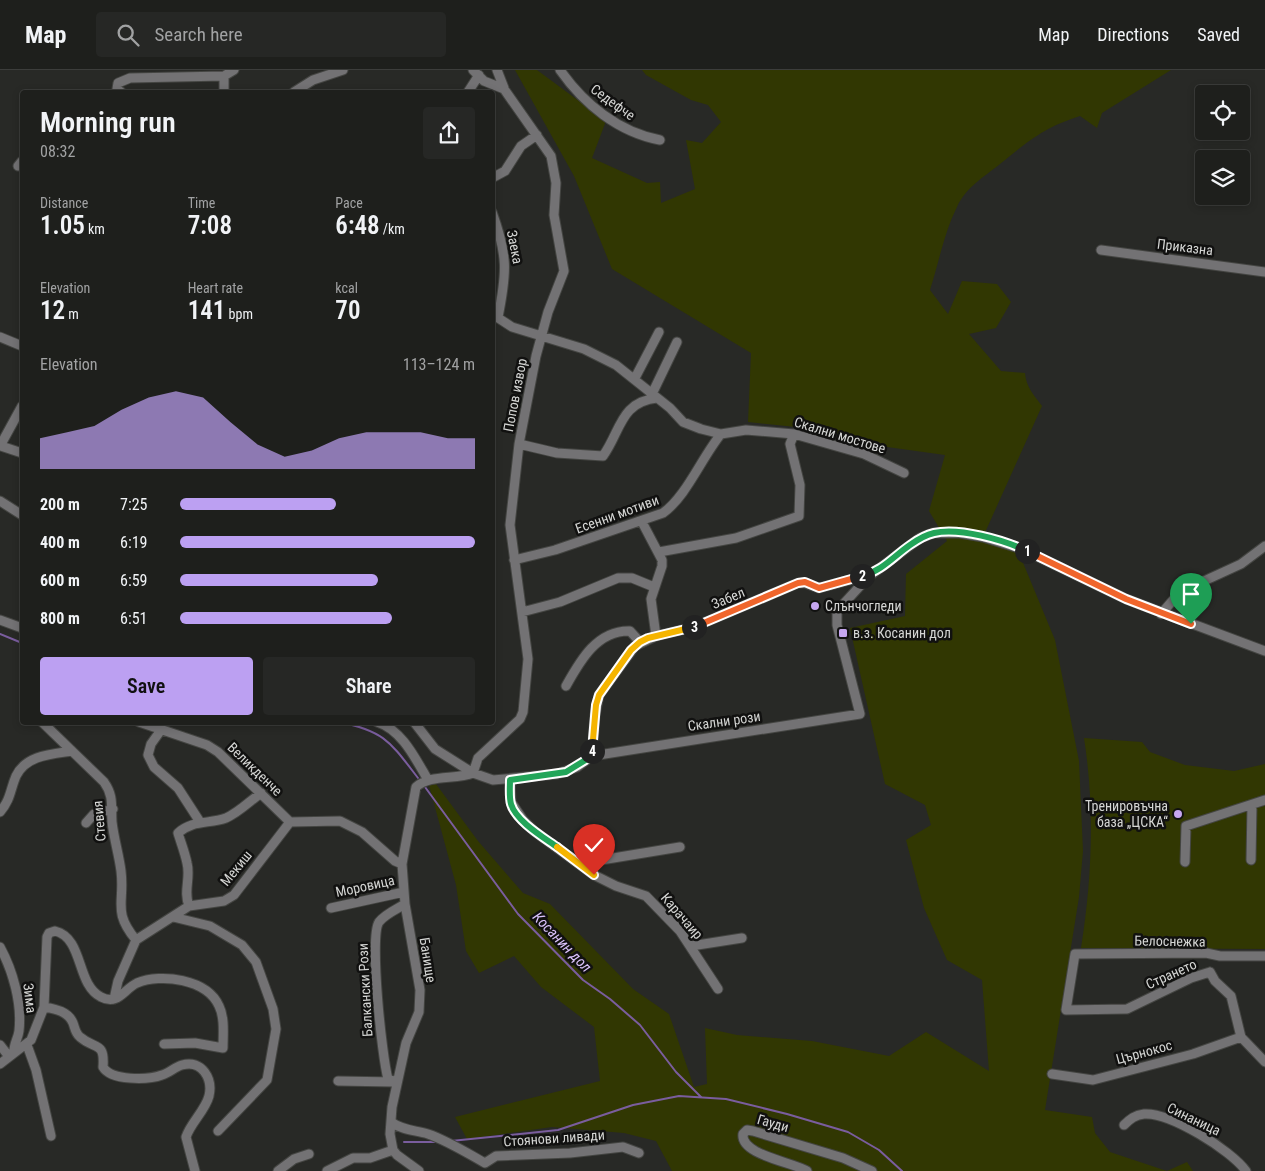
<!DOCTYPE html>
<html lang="en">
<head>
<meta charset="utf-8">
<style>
  body { margin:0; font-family:"Roboto Condensed",sans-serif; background:#262725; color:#f1f3f6; height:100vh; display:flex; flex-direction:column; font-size:19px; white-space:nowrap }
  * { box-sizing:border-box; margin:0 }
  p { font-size:16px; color:#a1a2a3 }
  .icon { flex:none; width:28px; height:28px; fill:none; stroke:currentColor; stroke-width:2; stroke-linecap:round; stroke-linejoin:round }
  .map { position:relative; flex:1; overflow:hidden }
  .side { position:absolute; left:20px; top:20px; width:475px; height:635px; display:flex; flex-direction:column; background:#1e1f1c; border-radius:5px; box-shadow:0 2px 8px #0003,0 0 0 1px #3c3d3b }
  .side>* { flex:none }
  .buttons { position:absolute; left:1195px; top:15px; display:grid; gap:10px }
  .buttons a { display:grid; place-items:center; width:55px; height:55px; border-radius:5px; background:#1e1f1c; box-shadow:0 2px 8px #0003,0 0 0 1px #3c3d3b; font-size:25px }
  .pin { position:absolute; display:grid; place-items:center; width:42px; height:42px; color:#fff; margin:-51px -21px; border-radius:50% 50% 50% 0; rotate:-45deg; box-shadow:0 0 5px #0007 }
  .pin .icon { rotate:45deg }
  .km { position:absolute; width:25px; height:25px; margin:-12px; border-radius:50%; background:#222; color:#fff; font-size:14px; line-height:25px; text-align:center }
  .round { display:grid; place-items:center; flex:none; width:52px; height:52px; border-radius:5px; background:#262725 }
  .head { display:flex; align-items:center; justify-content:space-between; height:85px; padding:0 20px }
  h1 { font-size:28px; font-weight:600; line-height:38px }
  .metrics { display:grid; grid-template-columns:repeat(3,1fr); gap:8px; height:85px; padding:5px 20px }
  .metrics div { display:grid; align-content:center }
  .metrics b { font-size:25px; font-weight:600 }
  .metrics small { font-size:14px; font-weight:400 }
  .metrics p { font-size:14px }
  .chart { height:140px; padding:10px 20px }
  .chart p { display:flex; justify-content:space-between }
  .chart svg { width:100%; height:90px; margin-top:5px; fill:#bca0f2; opacity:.7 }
  .cta { display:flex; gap:10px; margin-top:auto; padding:10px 20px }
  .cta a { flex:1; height:58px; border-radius:5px; background:#bca0f2; color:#111; font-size:20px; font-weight:600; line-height:58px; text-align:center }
  .cta a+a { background:#262725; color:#f1f3f6 }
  ul { padding:0 20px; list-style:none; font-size:16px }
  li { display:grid; grid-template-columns:80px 60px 1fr; align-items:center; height:38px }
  li i { height:12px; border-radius:6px; background:#bca0f2 }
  header { display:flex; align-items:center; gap:30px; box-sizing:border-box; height:70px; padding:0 25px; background:#1e1f1c; border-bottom:1px solid #3c3d3b }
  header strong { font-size:24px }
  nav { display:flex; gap:28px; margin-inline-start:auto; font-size:18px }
  .search { width:350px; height:45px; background:#262725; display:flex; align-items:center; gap:12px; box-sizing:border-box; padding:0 18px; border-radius:5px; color:#a1a2a3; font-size:19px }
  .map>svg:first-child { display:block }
  .green { fill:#313702 }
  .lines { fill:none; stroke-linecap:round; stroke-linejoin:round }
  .stream { stroke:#7a5d9e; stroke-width:2 }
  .minor-casing { stroke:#444542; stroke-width:11 }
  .minor { stroke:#737274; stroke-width:9 }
  .split-1-casing { stroke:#fff; stroke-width:10 }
  .split-2-casing { stroke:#fff; stroke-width:10 }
  .split-3-casing { stroke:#fff; stroke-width:10 }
  .split-4-casing { stroke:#fff; stroke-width:10 }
  .split-5-casing { stroke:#fff; stroke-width:10 }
  .split-6-casing { stroke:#fff; stroke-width:10 }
  .split-1 { stroke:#f0652b; stroke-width:6 }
  .split-2 { stroke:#22a559; stroke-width:6 }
  .split-3 { stroke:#f0652b; stroke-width:6 }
  .split-4 { stroke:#f5b400; stroke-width:6 }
  .split-5 { stroke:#22a559; stroke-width:6 }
  .split-6 { stroke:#f5b400; stroke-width:6 }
  .poi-dot { fill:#c6a6f0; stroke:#111110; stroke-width:2 }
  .labels { text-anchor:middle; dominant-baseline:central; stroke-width:5; stroke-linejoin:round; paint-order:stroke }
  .street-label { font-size:14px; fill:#d5d6d4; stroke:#111110 }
  .poi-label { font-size:14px; fill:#d5d6d4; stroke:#111110; text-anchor:start }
  .water-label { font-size:15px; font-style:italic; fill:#dac2fa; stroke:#111110 }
</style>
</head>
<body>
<header>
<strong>Map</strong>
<div class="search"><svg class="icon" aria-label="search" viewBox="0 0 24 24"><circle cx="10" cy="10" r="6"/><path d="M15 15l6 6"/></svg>Search here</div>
<nav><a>Map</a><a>Directions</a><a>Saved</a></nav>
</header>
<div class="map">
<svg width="1265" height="1101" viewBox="0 0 1265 1101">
  <rect width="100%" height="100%" fill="#282926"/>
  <!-- green -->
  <path class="green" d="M515 0H537L606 51 592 88 647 113 660 112 661 133 695 119 686 70 702 73 721 52 708 35 691 30 646 5 642 0H1171L1102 43 1097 58 1080 46C1045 57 1028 71 1000 94 984 107 966 117 957 137 944 163 939 192 930 220L948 244 962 211 997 214 1011 232 996 258 969 264 1001 301 1025 303C1026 317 1034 325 1042 336L983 467 1019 483 1055 570 1079 691 1083 781 1079 827 1045 1040 1092 1047 1095 1063 1110 1082 1167 1101 1187 1092 1193 1101H672L656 1071 624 1063 552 1057 467 1069 455 1047 600 1011 594 957 541 917 514 886 479 903 466 881 456 815 429 715 436 714 478 771 523 823 550 834 633 919 669 944 694 1017 707 1014 705 958 737 965 812 971 889 986 926 962 989 1001 982 910 947 890 924 838 906 770 931 755 925 735 885 714 850 558 905 546 906 504 947 471 929 441 945 385 880 376 825 360 748 352 751 283 612 199 574 106Z
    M1084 668 1142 672 1150 682 1185 695 1234 701 1265 694V879L1081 878C1092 809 1095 738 1084 668Z"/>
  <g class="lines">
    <!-- stream -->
    <path class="stream" d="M0 564 22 573
      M339 652C385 661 391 673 418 708
      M425 717 518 844 583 910 610 929 640 955 676 1002 701 1027
      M451 1071 558 1060 633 1035 679 1026 726 1029 787 1044 848 1062 879 1080 902 1101
      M404 1072H439"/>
    <!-- minor casing -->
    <g class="minor-casing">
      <path id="minor" d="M497 0 504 18
        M560 0C584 34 618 62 660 70
        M121 22 117 19 118 13 130 8 224 6
        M224 22V6L234 0
        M294 22 313 10 343 0
        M468 22 479 5
        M18 96 22 91
        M492 108 505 101 521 76 537 65
        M492 142C508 186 507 202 498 247
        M1101 180 1265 202
        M492 244 512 257 584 279 616 295 670 338 683 352 701 359 721 364 746 360 794 364 864 384 904 403
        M0 267 22 276
        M635 308 659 262
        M652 324 677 272
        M519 374 557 383 603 386C621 361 620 332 657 328
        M0 376 22 336
        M1 376 22 383
        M0 431 22 445
        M642 452 662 490V496L651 529 656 566
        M659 482 736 468 799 446 800 415 790 374 794 364
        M514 490 555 480 663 443C686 427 702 387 721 364
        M522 542 560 532 618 508H632L654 517
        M1161 544 1180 522 1241 494 1265 476
        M0 550 22 558
        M566 616C580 591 597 560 630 561L640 572
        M42 652 104 712C114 726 111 736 112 752 114 769 119 785 121 801 125 833 112 841 136 870
        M139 652 207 675 218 682 290 752
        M377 652C402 660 415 688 428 710
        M414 652 435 679 473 703 493 710 557 704 577 697 592 686 860 644 837 555V541L871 504
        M161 660 151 674 148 685 154 697 178 718 200 752
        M592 686 595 645 599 625 635 576 656 566 694 557 798 513H805L819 518 872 504 920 468 933 463H960L983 467 1022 479 1126 529 1265 581
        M473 703 478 688 520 649 523 642 528 589 510 455 519 374 536 286 548 242 564 201 554 145 556 113 551 86 504 19 484 11 473 0
        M510 710 511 732 523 750 534 761 594 805 616 816 646 826 680 861 718 919
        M0 742C11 729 10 720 16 706 26 685 52 684 72 681
        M290 752 340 751 362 762 395 791 402 794
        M86 753 94 744 113 739
        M1251 790 1252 735
        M1185 792 1186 756 1265 730
        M583 795 595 791 680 777
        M189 836C183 821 191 808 187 793 185 783 181 773 178 763 192 750 209 754 226 748 238 743 250 731 261 723
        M331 838 404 822
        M173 847 210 856 242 875 256 892 273 939 276 959 267 1010 218 1061
        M691 876 742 868
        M0 877C13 901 22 933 19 961 18 969 13 975 14 983L7 984 0 975
        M1210 902 1191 908 1127 939 1066 940 1075 884 1206 883 1220 886H1265
        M1210 902 1215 911 1231 926 1241 967 1265 992
        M114 929 118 911 136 870 189 836 224 831 234 825 290 752
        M44 937C55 939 68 941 73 953 75 958 75 963 80 967 95 980 105 971 103 997 111 1011 148 1010 162 1005 169 1003 175 997 182 995 202 989 213 1009 209 1026 205 1041 191 1052 186 1067L195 1101
        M27 975 36 1000 51 1066
        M0 994 31 970 44 937 47 867 49 863 55 861C84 868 76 915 101 927 118 936 124 919 137 913 161 903 207 909 219 936 225 948 223 965 223 978L195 973 164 974
        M1052 1004 1093 1010 1193 984 1241 967
        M338 1011 394 1012
        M397 1012 388 1009C382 987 369 866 379 852 385 844 397 839 405 834
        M391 1052C404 1061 415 1060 428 1064 448 1071 467 1083 485 1093L496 1086 570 1083 623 1077 639 1083
        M1124 1055C1130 1049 1135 1045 1144 1044 1170 1042 1231 1080 1246 1101
        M278 1101 294 1089 309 1084
        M327 1101 353 1088H370L393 1080
        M419 1101 397 1085 393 1080 390 1064 392 1037 406 973 419 942 420 920 405 834 402 794 416 717C430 704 455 710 473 703
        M807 1101C793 1092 740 1085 743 1064L747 1060 753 1061 843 1088 872 1101"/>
    </g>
    <!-- minor -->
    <use href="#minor" class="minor"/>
  </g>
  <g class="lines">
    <!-- split-1 casing -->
    <g class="split-1-casing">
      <path id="split-1" d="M1027 481 1126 529 1191 554"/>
    </g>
    <!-- split-2 casing -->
    <g class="split-2-casing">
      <path id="split-2" d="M862 506C882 501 894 486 910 475 917 470 925 465 934 463 959 457 1004 470 1027 481"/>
    </g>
    <!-- split-3 casing -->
    <g class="split-3-casing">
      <path id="split-3" d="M694 557 798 513 805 512 819 518 862 506"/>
    </g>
    <!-- split-4 casing -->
    <g class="split-4-casing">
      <path id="split-4" d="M592 681 596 635 599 625 631 580 640 572 648 568 694 557"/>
    </g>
    <!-- split-5 casing -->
    <g class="split-5-casing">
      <path id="split-5" d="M557 777C543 767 516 751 511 734 509 727 510 717 510 710L566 702 592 686V681"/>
    </g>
    <!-- split-6 casing -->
    <g class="split-6-casing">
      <path id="split-6" d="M557 777 594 805"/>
    </g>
    <!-- split-1 -->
    <use href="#split-1" class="split-1"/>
    <!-- split-2 -->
    <use href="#split-2" class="split-2"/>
    <!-- split-3 -->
    <use href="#split-3" class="split-3"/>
    <!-- split-4 -->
    <use href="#split-4" class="split-4"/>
    <!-- split-5 -->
    <use href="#split-5" class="split-5"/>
    <!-- split-6 -->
    <use href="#split-6" class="split-6"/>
  </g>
  <!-- markers -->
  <g class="poi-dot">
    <circle cx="815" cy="536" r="5"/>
    <rect x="838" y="558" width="10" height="10" rx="2.5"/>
    <circle cx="1178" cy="744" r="5"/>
  </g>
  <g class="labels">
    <!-- street labels -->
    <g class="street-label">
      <text transform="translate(613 32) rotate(36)">Седефче</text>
      <text transform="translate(515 177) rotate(79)">Заека</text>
      <text transform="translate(1185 177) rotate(7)">Приказна</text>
      <text transform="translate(515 325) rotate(-79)">Попов извор</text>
      <text transform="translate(840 365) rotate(17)">Скални мостове</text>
      <text transform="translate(617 444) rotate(-20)">Есенни мотиви</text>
      <text transform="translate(728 528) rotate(-23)">Забел</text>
      <text transform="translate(724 651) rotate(-8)">Скални рози</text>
      <text transform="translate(255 699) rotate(44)">Великденче</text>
      <text transform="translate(99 751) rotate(-95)">Стевия</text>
      <text transform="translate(236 798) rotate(-51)">Мекиш</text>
      <text transform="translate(365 816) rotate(-12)">Моровица</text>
      <text transform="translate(682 846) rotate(49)">Карачаир</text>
      <text transform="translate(1170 871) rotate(1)">Белоснежка</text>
      <text transform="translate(428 890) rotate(81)">Банище</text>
      <text transform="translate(1171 904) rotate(-24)">Странето</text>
      <text transform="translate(365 920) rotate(-93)">Балкански Рози</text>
      <text transform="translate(30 928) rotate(83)">Зима</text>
      <text transform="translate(1144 982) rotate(-15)">Църнокос</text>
      <text transform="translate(1194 1049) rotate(26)">Синаница</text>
      <text transform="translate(773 1053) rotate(16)">Гауди</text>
      <text transform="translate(554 1068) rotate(-4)">Стоянови ливади</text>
    </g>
    <!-- poi labels -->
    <g class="poi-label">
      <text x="825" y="536">Слънчогледи</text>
      <text x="853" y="563">в.з. Косанин дол</text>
      <text x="1168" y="736" text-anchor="end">Тренировъчна<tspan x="1168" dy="16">база „ЦСКА“</tspan></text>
    </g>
    <!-- water labels -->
    <g class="water-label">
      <text transform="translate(562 872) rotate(46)">Косанин дол</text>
    </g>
  </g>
</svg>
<div class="buttons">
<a><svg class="icon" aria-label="locate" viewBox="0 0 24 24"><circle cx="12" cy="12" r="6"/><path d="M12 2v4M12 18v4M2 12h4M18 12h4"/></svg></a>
<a><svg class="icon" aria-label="layers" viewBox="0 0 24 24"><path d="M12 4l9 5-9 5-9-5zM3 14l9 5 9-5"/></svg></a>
</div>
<div class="pin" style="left:1191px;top:554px;background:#1e9e55"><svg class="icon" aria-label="arrive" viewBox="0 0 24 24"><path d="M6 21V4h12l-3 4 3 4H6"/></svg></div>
<div class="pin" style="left:594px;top:805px;background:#d93025"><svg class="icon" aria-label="check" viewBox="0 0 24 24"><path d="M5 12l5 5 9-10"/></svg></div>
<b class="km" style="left:1027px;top:481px">1</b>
<b class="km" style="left:862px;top:506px">2</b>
<b class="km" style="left:694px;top:557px">3</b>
<b class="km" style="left:592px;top:681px">4</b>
<section class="side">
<div class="head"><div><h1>Morning run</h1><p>08:32</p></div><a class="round"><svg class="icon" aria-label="share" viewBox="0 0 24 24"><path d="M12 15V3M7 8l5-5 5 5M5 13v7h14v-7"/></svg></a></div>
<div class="metrics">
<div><p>Distance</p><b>1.05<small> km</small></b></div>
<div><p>Time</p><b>7:08</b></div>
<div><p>Pace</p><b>6:48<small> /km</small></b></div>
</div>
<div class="metrics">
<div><p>Elevation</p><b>12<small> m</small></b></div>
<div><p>Heart rate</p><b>141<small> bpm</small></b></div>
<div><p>kcal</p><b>70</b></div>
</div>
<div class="chart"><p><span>Elevation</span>113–124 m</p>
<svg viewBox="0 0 160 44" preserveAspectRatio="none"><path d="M0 44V29L10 26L20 23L30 15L40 9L50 6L60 9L70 21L80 32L90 38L100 35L110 29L120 26L130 26L140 26L150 29L160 29V44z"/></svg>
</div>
<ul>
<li><b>200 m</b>7:25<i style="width:53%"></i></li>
<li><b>400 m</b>6:19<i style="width:100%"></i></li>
<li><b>600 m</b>6:59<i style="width:67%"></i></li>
<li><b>800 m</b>6:51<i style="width:72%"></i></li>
</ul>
<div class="cta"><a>Save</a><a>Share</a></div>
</section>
</div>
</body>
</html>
